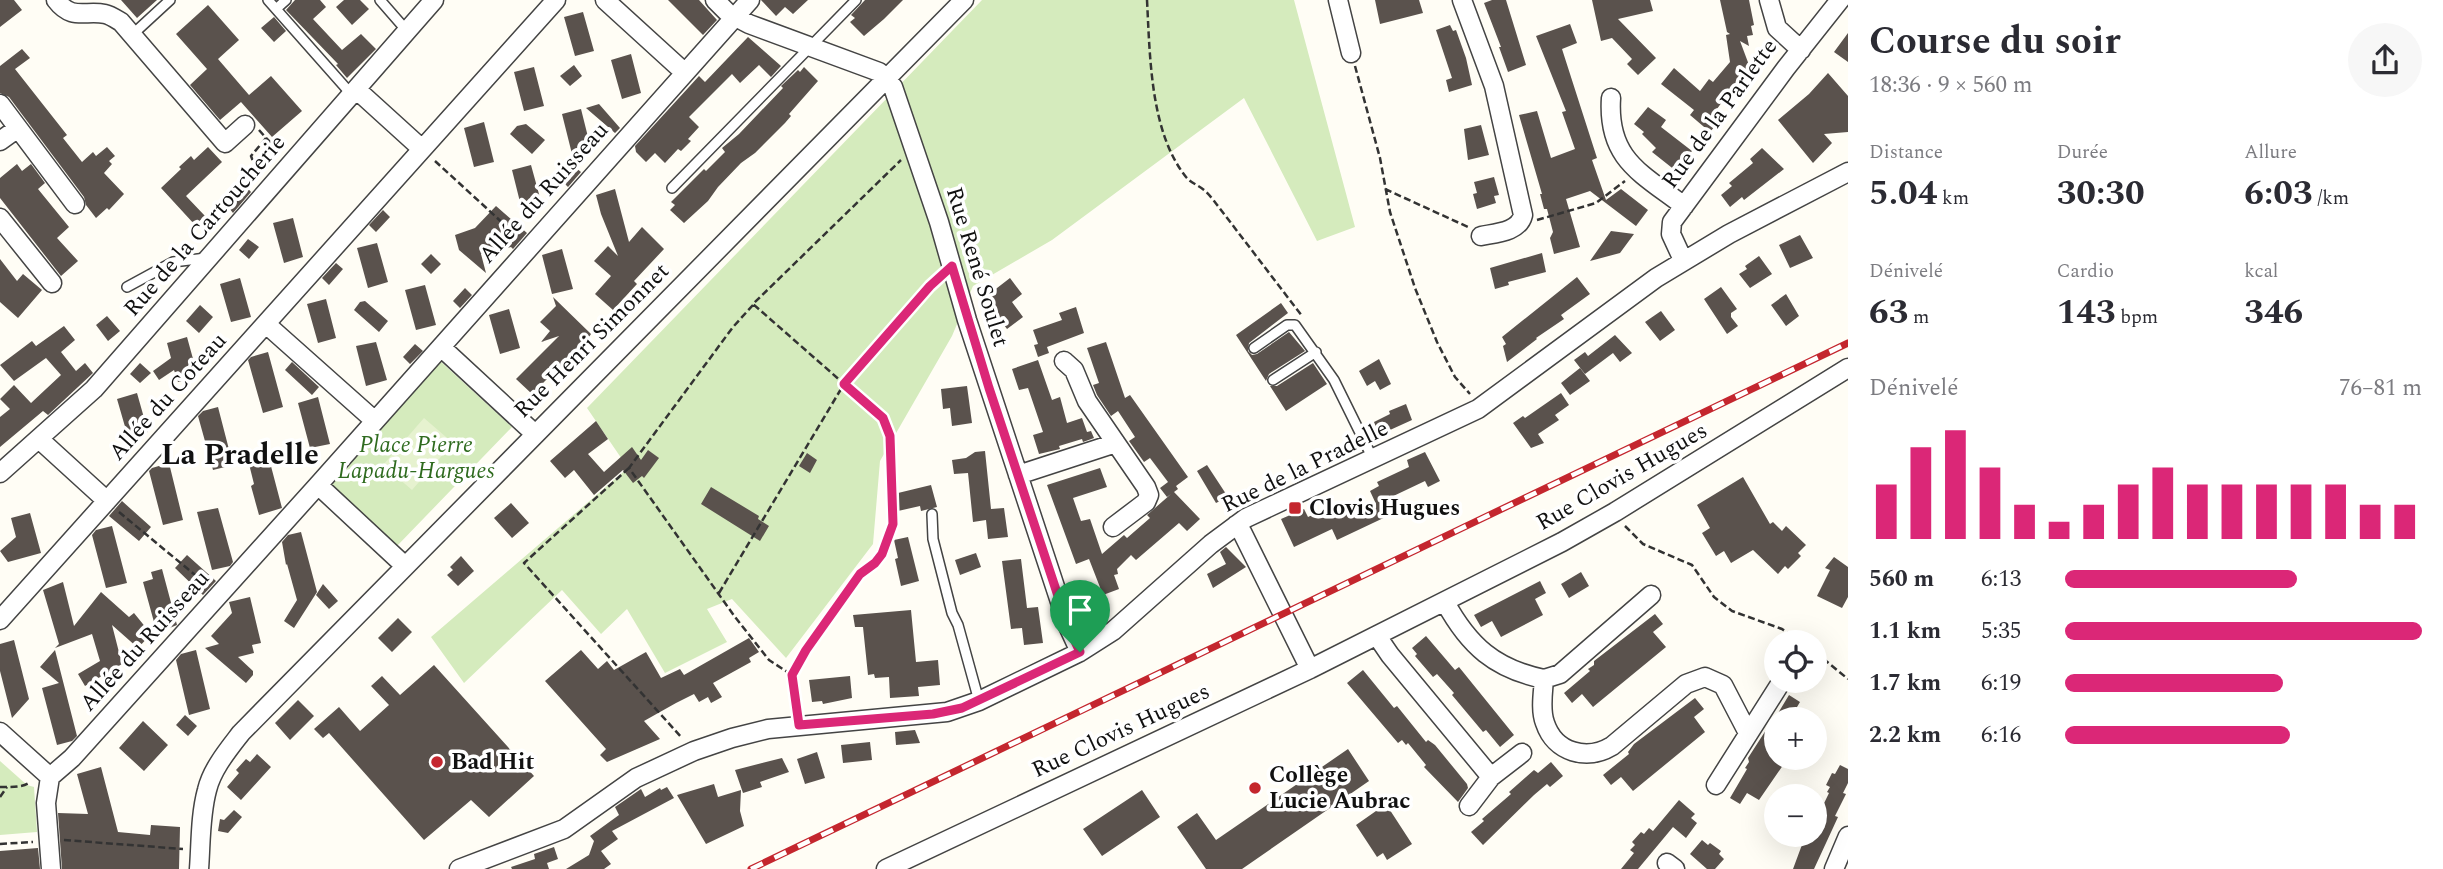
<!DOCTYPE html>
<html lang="fr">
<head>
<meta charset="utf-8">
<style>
  body { margin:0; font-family:Spectral,serif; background:#f7f7f7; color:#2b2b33; height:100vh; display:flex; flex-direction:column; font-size:26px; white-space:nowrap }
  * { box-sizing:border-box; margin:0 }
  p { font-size:23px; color:#7c7c81 }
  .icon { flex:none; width:38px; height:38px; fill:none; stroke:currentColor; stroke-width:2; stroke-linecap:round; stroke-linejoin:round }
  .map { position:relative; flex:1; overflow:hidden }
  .sheet { display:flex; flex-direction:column; background:#fff; width:595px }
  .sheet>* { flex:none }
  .buttons { position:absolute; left:1764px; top:630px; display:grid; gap:14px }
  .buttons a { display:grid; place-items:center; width:63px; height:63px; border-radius:50%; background:#fff; box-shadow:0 7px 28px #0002; font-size:35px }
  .pin { position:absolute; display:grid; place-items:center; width:60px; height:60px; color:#fff; margin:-72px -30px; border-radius:50% 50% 50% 0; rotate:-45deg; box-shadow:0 0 7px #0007 }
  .pin .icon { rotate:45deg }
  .round { display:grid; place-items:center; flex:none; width:74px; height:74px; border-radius:37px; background:#f7f7f7 }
  .headline { display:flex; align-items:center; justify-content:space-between; height:119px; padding:0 21px }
  h1 { font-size:38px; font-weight:700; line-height:52px }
  .figures { display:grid; grid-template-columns:repeat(3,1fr); gap:10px; height:119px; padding:7px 21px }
  .figures div { display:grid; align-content:center }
  .figures b { font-size:35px; font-weight:700 }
  .figures small { font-size:19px; font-weight:400 }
  .figures p { font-size:19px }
  .chart { height:196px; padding:14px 21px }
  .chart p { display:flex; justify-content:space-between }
  .chart svg { width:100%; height:126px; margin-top:7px; stroke:#db2777; stroke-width:6 }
  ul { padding:0 21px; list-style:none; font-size:23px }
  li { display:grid; grid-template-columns:112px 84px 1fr; align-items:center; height:52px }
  li i { height:18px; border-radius:9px; background:#db2777 }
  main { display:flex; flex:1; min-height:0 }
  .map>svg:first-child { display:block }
  .green { fill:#d5ebbd }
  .pitch { fill:#e6f2cf }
  .building { fill:#5a524d }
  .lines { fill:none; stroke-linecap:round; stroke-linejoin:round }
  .service-casing { stroke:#444; stroke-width:12 }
  .minor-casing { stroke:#444; stroke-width:21 }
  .path { stroke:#333; stroke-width:2.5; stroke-dasharray:7 3.5; stroke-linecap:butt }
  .service { stroke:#fff; stroke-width:9 }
  .minor { stroke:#fff; stroke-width:18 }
  .rail-casing { stroke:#c4262e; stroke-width:7 }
  .rail { stroke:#fff; stroke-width:4.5; stroke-dasharray:13; stroke-linecap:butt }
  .route-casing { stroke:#fff; stroke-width:14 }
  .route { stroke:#db2777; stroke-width:9 }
  .poi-dot { fill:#c4262e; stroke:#fff; stroke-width:2.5 }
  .labels { text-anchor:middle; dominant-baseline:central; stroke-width:7; stroke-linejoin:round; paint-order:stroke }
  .street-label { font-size:23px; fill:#111; stroke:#fff }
  .park-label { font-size:23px; font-style:italic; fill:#2f6b1f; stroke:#fff }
  .poi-label { font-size:23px; font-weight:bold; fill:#111; stroke:#fff; text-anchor:start }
  .district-label { font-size:30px; font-weight:bold; fill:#111; stroke:#fff }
</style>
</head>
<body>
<main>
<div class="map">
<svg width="1848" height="869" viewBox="0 0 1848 869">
  <rect width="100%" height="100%" fill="#fffdf5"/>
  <!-- green -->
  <path class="green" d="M982 0H1294L1355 227 1317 241 1244 98 1052 240 973 286 952 336 880 461 873 544 786 658 732 599 707 609 727 642 665 673 627 609 601 634 562 590 464 683 431 637 628 468 587 408Z
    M440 361 512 427 396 547 328 484Z
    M0 761 27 785 34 787 37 832 0 835Z"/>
  <!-- pitch -->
  <path class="pitch" d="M424 418 453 443 412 490 383 465Z"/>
  <!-- building -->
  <path class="building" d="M0 0H14L22 10 0 27Z
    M121 0H157L137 18Z
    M295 0H320L326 7 313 19 342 50 361 34 376 49 347 78 336 65 338 64 286 10Z
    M344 0H360L369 9 352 25 336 7Z
    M668 0H699L717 20 703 35Z
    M761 0H808L793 14 785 7 776 16Z
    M865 0H903L884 19 864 36 850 22 855 18 851 15Z
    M1375 0H1419L1423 13 1380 24Z
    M1492 0H1506L1526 65 1508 72 1499 47H1501L1484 3Z
    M1592 0H1650L1653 11 1618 19 1656 58 1638 75 1627 64 1632 59 1612 38 1601 41Z
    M1720 0H1749L1754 25 1751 26 1753 35 1747 36 1749 46 1740 41 1749 65 1714 113 1721 119 1710 132 1690 115 1694 110 1661 84 1674 68 1700 91 1709 79 1713 82 1730 62 1726 35 1730 34 1727 32Z
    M208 5 239 40 218 59 249 95 271 76 302 111 272 137 241 102 220 120 190 85 207 69 176 34Z
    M583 12 594 51 575 56 564 17Z
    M274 17 286 31 274 42 261 28Z
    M1570 24 1577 43 1562 49 1597 158 1592 160 1606 200 1621 189 1648 210 1636 226 1590 191 1566 199 1580 247 1554 254 1550 238 1553 232 1547 209H1544L1540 194H1542L1519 115 1537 111 1551 158 1575 149 1562 112 1566 111 1536 36Z
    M1450 25 1453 31 1456 30 1466 58 1472 85 1449 92 1446 80 1452 78 1436 30Z
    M1848 33V62L1834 52Z
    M748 37 781 66 771 77 759 65 740 83 732 74 689 117 699 127 688 139 691 141 681 151 678 149 665 163 655 153 646 162 636 152 635 146 699 76 705 82Z
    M22 49 30 58 15 69 67 135 63 138 82 162 93 152 96 156 107 147 115 156 109 161 112 164 104 173 124 194 109 210 107 208 96 218 86 205 84 197 9 97 0 93V66Z
    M631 54 641 93 622 99 611 60Z
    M574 65 582 76 570 86 560 76Z
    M534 67 544 106 524 111 514 72Z
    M804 67 818 81 789 114 791 116 785 123 755 153 741 163 718 187 708 201 684 223 670 210 675 205 671 202 704 169 706 171 725 152 722 148 739 134 783 88 781 86 798 70 800 72Z
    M1828 73 1848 96V132L1824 134 1832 143 1813 163 1778 120 1809 94Z
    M599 104 620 128 615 133 586 108Z
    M1648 107 1666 120 1661 127 1692 151 1676 171 1652 152 1656 148 1642 134 1644 132 1634 124Z
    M581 109 591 149 572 154 562 114Z
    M484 122 494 162 474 167 464 128Z
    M526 124 545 140 532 154 510 134 517 126Z
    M1481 125 1489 155 1468 160 1464 129Z
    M208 147 222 162 186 196 205 216 195 225 161 188 181 169 179 167 191 156 194 160Z
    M1762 148 1784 169 1744 200 1742 197 1730 207 1721 195 1732 186 1729 183 1753 163 1750 159Z
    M17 164 22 171 31 164 45 183 38 189 69 227 57 238 78 261 61 276 0 198V178Z
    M531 165 542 205 522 210 512 170Z
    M570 167H575L581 172 568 187 560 179Z
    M1494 177 1499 195 1494 196 1496 203 1477 209 1473 194 1477 193 1474 182Z
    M244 184 251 192 233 213 225 203Z
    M615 189 629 242 642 227 664 249 634 281 637 284 613 310 595 294 611 276 594 261 608 246 618 256 601 214 596 195Z
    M496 206 527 233 513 249 511 247 481 254 486 273 459 250 455 235 475 228Z
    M383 210 390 217 376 232 369 225Z
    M293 218 303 257 284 263 273 223Z
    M1611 231 1634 234 1620 253 1590 261Z
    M1800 235 1813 258 1790 268 1779 245Z
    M248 239 259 247 249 259 239 250Z
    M377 243 388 282 368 288 357 248Z
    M562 249 573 289 552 294 542 255Z
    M1542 253 1546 272 1508 282 1509 285 1495 289 1490 268Z
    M431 254 441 264 431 274 421 264Z
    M1759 256 1772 274 1750 288 1739 274 1747 269 1745 266Z
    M0 259 17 281 23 274 42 290 18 318 0 302Z
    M336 263 343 269 329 285 322 278Z
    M1577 277 1590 294 1561 315 1564 319 1536 338 1537 339 1507 362 1503 346 1506 344 1502 337Z
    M240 278 251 317 231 322 220 284Z
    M1010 278 1022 294 1012 302 1023 317 1007 329 990 306 994 303 988 295Z
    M425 285 436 325 416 330 405 290Z
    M1721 287 1737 309 1731 313V317L1738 326 1727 334 1704 299Z
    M465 288 472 295 460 308 453 301Z
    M1786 294 1799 316 1786 326 1771 305Z
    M553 297 591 334 582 348 574 351 561 365 565 368 552 381 549 377 532 394 516 379 559 336 541 342 550 331 540 322 556 306Z
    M326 299 336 338 318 343 307 304Z
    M365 301 388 321 379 332 354 310 360 302Z
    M1281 303 1288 313 1249 343 1248 351 1252 355 1257 354 1289 332 1305 351 1269 374 1266 381 1236 335Z
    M200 305 213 317 199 333 186 321Z
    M1076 307 1084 333 1047 347 1049 353 1038 357 1034 345 1038 344 1033 330 1062 320 1059 313Z
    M509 309 520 348 500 354 489 315Z
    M1661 311 1675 330 1660 341 1645 322Z
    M107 316 120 331 108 341 96 325Z
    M64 326 75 340 61 352 76 371 85 363 93 373 48 415 43 411 0 447V417L10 409 0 399 14 385 31 403 61 375 46 358 14 381 0 365 32 341 36 346Z
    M1615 335 1632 353 1620 362 1613 353 1585 374 1574 360 1585 352 1588 356Z
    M187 337 198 377 178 382 174 370 159 380 153 371 171 358 167 343Z
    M376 342 387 380 366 386 356 346Z
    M1106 342 1125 398 1130 395 1188 477 1176 486 1178 489 1174 492 1200 519 1187 531 1179 523 1136 560 1131 555 1117 569 1118 574 1114 575 1119 589 1103 595 1089 559 1076 564 1047 485 1100 468 1107 487 1073 498 1081 521 1090 519 1102 554 1124 535 1127 538 1150 518 1147 515 1171 494 1167 497 1160 488 1168 482 1150 458 1144 462 1129 441 1135 437 1118 411 1111 416 1097 395 1093 385 1099 383 1087 348Z
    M415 344 423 351 410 364 403 357Z
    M268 352 283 407 263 413 248 360 251 357Z
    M1379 359 1391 384 1380 390 1375 381 1367 386 1359 371Z
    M1038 360 1052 400 1060 397 1067 423 1082 418 1087 432 1091 431 1094 438 1083 442 1082 439 1059 446 1060 449 1039 454 1033 435 1043 432 1028 388 1019 390 1012 369Z
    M292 362 319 387 312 395 285 370Z
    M140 363 151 373 140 383 130 374Z
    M1313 363 1327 384 1286 411 1270 386H1277Z
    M1580 368 1590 381 1570 395 1561 383Z
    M967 386 972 423 952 426 950 408 943 409 941 389Z
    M137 393 148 432 128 437 117 399Z
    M1561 393 1569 405 1555 415 1559 420 1538 434 1544 443 1531 448 1513 423 1523 416 1525 418Z
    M318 397 330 444 310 448 298 403Z
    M1406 404 1412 420 1379 435 1374 422 1390 414 1389 411Z
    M218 407 233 465 213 470 198 416 203 411Z
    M596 421 608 439 588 454 604 472 632 447 641 460 648 450 659 458 644 478 642 476 633 483 623 470 594 495 574 470 565 478 550 461Z
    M267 451 282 508 259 515 251 486 254 484 247 456Z
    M985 451 991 509 1004 508 1008 537 988 539 986 520 973 522 968 473 954 474 952 460 966 458 975 452Z
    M1425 452 1440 481 1428 487 1425 481 1385 500 1392 514 1337 540 1332 529 1294 547 1281 519 1304 509 1308 517 1342 501 1349 516 1376 504 1370 491 1379 486 1377 482 1409 467 1407 460Z
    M807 453 817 460 810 473 799 466Z
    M169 463 183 520 163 525 149 471 152 468Z
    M1207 465 1228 497 1216 503 1197 471Z
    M1743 477 1770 524 1773 522 1782 531 1786 526 1806 545 1798 553 1801 556 1788 569 1785 566 1778 574 1753 550 1731 563 1724 551 1716 556 1702 533 1710 528 1697 505Z
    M931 485 937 507 921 511 920 506 898 511V493Z
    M711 487 759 516 758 519 769 526 760 541 701 504Z
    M122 501 151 527 139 541 109 516Z
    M511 503 529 523 512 538 494 518Z
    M218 508 233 562 230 566 212 570 197 512Z
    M30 513 41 553 8 562 0 551 16 537 11 518Z
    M112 526 127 583 106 588 92 535 96 530Z
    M301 532 317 592 294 628 284 621 297 600 287 564 286 565 282 542 288 535Z
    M908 537 919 581 901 586 895 559 898 558 894 540Z
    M1226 547 1246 567 1213 588 1207 574 1226 564 1220 552Z
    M976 553 981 567 960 575 955 560Z
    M187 555 216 581 203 595 175 568Z
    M461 556 474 571 458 586 447 575 453 570 450 567Z
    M1834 557 1848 567V597L1842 608 1817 596 1830 570 1825 568Z
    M1021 559 1027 608 1038 607 1043 643 1024 645 1022 628 1011 629 1002 561Z
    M162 569 177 625 157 633 143 582 153 579 151 572Z
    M1581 572 1589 586 1569 598 1561 584Z
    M1540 581 1546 593 1535 599 1543 615 1501 637 1492 621 1481 627 1474 615Z
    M63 582 74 626 101 592 129 617 134 613 151 634 138 648 112 625 122 664 85 686 78 674 100 661 92 634 55 648 59 644 43 590Z
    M323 584 338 601 329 609 316 595Z
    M250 597 261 643 252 645 254 653 238 657 253 671V675L246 683 205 648 219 644 211 636 232 613 229 602Z
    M911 610 916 662 938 660 940 685 918 687 919 696 890 698 889 677 875 678 874 674 868 675 863 627H855L853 615Z
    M1655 614 1663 624 1653 632 1666 647 1593 707 1582 694 1572 703 1564 693 1590 671 1588 669 1594 665V661Z
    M398 618 412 632 392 652 378 638Z
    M1426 636 1455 670 1459 667 1514 735 1500 747 1486 730 1483 732 1452 695 1454 693 1437 674 1433 677 1415 656 1417 654 1412 648Z
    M749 638 759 652 749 658 751 662 713 683 722 697 711 703 708 697 699 702 694 694 676 703 644 721 660 739 607 762 600 755 606 749 545 681 581 650 598 669 607 661 614 670 646 652 661 678 680 669 684 675Z
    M14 640 29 699 12 718 0 671V644Z
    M55 650 77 736 72 741 57 745 42 688 59 683 40 667Z
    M196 650 210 709 189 715 176 660 181 654Z
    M434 665 534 776 489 817 471 800 424 840 329 733 323 738 314 729 339 707 360 731 389 705 371 686 382 676 400 695Z
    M1363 670 1394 708 1397 706 1426 742 1428 740 1435 745 1467 784 1468 788 1458 802 1424 767 1426 765 1408 743 1406 745 1402 740 1398 743 1347 683Z
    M850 676 852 698 823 704 822 701 812 702 809 680Z
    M1789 695 1800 702 1794 712 1805 719H1776V758H1788L1759 800 1747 793 1740 804 1730 798 1747 769 1745 768 1749 762 1748 758 1766 730 1773 726 1771 725Z
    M1695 698 1704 709 1694 717 1705 732 1633 791 1621 777 1611 785 1603 775 1629 754 1628 752 1634 744Z
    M298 700 314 716 290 740 275 723Z
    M185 715 197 726 188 736 176 725Z
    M143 721 168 745 144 771 119 748Z
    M915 730 920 743 896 745 895 732Z
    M870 742 872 760 843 763 841 745Z
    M1348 749 1369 781 1242 869H1206L1177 827 1197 813 1216 840Z
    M817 752 825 778 805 784 797 759Z
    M257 754 271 767 241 800 227 787 239 773 236 770 246 759 250 762Z
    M782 758 789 772 760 782 762 787 743 793 735 770Z
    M1551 762 1563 776 1550 787 1547 784 1534 795 1483 845 1471 832 1484 821 1482 819 1511 794 1509 792 1534 770 1538 773Z
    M1840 765 1848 769V783L1843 793 1846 794 1835 816 1838 817 1814 869H1793L1803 842 1806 843 1809 835H1815V822L1829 793 1827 792 1830 787 1826 785 1832 773 1835 774Z
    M101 767 118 832 150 835 151 825 180 827 179 869H62L58 813 88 814 77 774Z
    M714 784 718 797 741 790 740 811 744 826 706 844 677 795Z
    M667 787 674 798 612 831 618 839 601 851 611 864 604 869H566L589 855 594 841 590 836 619 815 615 807 641 789 645 797 660 788 661 790Z
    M1142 790 1160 817 1102 856 1083 829Z
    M1679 800 1695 814 1691 818 1697 823 1686 838 1673 827 1638 869H1621L1634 853 1630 850 1635 845 1632 842 1641 832 1644 834 1649 828 1653 831Z
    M1386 804 1412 844 1387 860 1383 853 1377 857 1356 825Z
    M234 810 242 817 228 833 218 831 220 819 224 820Z
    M1702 840 1708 845 1710 843 1721 851 1719 854 1724 859 1715 869H1707L1690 854Z
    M554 847 558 859 547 863 549 869H512L511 867 535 859 534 854Z
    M38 848 40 869H0V851Z"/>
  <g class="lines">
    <!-- service casing -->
    <g class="service-casing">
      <path id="service" d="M268 0 352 95
        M380 0 407 31
        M276 9 286 0
        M132 35 170 0
        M672 188 856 0
        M127 287 173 262 206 258
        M1254 348 1287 325H1295L1334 380 1373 459
        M1273 380 1316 352
        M932 514 933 539 952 613 958 625 979 701"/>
    </g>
    <!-- minor casing -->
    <g class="minor-casing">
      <path id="minor" d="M56 0C72 21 85 10 105 14 110 15 116 19 121 22L225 143 245 125
        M605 0 684 72
        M715 0 728 13 749 24 879 72 893 87 939 222 967 320 1068 626 1080 652
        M1338 0 1351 53
        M1462 0 1494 86 1523 215C1519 232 1496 233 1481 236
        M1769 0 1777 28 1801 50
        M357 90 422 149
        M1611 98C1607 159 1641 173 1684 206
        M0 104 75 204
        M0 141 18 128
        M0 218 52 283
        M1683 260 1671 234 1672 222 1786 68 1840 0
        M266 324 375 421
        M441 347 535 434
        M1064 361 1074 370 1087 401 1146 487 1149 495 1146 502 1113 527
        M39 439 107 501
        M0 473 94 389 434 0
        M1018 475 1116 443
        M318 485 405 566
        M1236 525 1242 532 1310 669
        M1445 602C1469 646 1495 669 1544 679 1543 693 1540 710 1545 723 1555 753 1587 761 1612 746L1686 684 1705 677 1723 685 1748 733
        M0 620 556 0
        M1377 636 1390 655 1491 777
        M1544 679 1560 674 1651 595
        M0 732 50 777
        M50 777 72 758 318 485 750 0
        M50 777 46 803 51 869
        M1716 785 1780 684
        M1469 806 1491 777 1522 753
        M1667 863 1675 869
        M199 869C201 843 200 816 207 790 212 769 228 750 241 733L964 0
        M459 869 564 829 636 778 694 751 732 738 768 729 947 712 979 701 1080 652 1113 631 1211 544 1246 518 1478 409 1656 278 1729 234 1848 172
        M886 869 1310 669 1562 542 1615 512 1848 368
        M1834 869 1848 836"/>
    </g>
    <!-- path -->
    <path class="path" d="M1147 0C1150 56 1150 132 1186 177 1191 183 1198 185 1204 190 1209 194 1214 201 1218 206L1302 316
      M1355 66 1380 158 1390 212 1415 288 1437 342 1455 377 1470 394
      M259 130 266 138 251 156 254 164 258 166 270 161
      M266 138 280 152
      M435 161 518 237
      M1385 189 1468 227
      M1537 220 1596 203 1625 181
      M753 305 733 327 629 468 735 617 769 660 792 675
      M629 468 524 563 682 738
      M119 512 206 584
      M1625 526 1643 544 1692 565 1714 597 1732 611 1782 629 1801 642
      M719 593 844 384 937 278
      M1815 652 1848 679
      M797 712 792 675 806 650 860 574 875 563 882 554 893 524 890 436 883 418 753 304 901 160
      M0 787C9 787 23 788 30 782
      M0 797 7 787
      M64 840 183 849
      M0 844 33 842"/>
    <!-- service -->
    <use href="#service" class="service"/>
    <!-- minor -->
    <use href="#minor" class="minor"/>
    <!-- rail casing -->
    <g class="rail-casing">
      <path id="rail" d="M751 869 1848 343"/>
    </g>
    <!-- rail -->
    <use href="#rail" class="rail"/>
  </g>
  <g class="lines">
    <!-- route casing -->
    <g class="route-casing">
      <path id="route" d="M952 266 989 388 1068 626 1080 652 962 708 933 714 799 725 792 675 806 650 860 574 875 563 882 554 893 524 890 436 883 418 844 384 930 286Z"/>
    </g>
    <!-- route -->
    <use href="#route" class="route"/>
  </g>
  <!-- markers -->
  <g class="poi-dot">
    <rect x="1288" y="501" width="14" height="14" rx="3.5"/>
    <circle cx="437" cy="762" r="7"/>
    <circle cx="1255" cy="788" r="7"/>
  </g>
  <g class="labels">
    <!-- street labels -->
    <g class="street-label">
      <text transform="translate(1720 114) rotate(-54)">Rue de la Parlette</text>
      <text transform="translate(544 193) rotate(-48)">Allée du Ruisseau</text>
      <text transform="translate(205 226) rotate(-49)">Rue de la Cartoucherie</text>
      <text transform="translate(977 267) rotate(73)">Rue René Soulet</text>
      <text transform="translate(592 341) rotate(-45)">Rue Henri Simonnet</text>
      <text transform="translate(168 397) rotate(-48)">Allée du Coteau</text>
      <text transform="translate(1305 467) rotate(-26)">Rue de la Pradelle</text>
      <text transform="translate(1622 477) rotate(-30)">Rue Clovis Hugues</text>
      <text transform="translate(145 641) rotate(-48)">Allée du Ruisseau</text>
      <text transform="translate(1121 731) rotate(-25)">Rue Clovis Hugues</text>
    </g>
    <!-- park labels -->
    <g class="park-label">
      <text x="416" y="445">Place Pierre<tspan x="416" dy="26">Lapadu-Hargues</tspan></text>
    </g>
    <!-- poi labels -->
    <g class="poi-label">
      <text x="1309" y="508">Clovis Hugues</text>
      <text x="451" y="762">Bad Hit</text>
      <text x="1269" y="775">Collège<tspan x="1269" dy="26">Lucie Aubrac</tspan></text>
    </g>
    <!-- district labels -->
    <g class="district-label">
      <text x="240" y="455">La Pradelle</text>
    </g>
  </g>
</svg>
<div class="buttons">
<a><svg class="icon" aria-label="locate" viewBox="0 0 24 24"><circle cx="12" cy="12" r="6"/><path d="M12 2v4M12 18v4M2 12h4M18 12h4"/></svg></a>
<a>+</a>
<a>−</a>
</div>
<div class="pin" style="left:1080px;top:652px;background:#1e9e55"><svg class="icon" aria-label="arrive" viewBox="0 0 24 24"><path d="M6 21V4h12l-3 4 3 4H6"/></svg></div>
</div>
<section class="sheet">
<div class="headline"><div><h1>Course du soir</h1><p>18:36 · 9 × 560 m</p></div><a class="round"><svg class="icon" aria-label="share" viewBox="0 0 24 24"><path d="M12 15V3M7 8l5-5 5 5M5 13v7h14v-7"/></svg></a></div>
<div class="figures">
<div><p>Distance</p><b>5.04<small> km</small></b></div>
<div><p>Durée</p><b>30:30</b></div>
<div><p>Allure</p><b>6:03<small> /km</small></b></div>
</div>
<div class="figures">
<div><p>Dénivelé</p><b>63<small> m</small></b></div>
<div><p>Cardio</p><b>143<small> bpm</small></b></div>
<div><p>kcal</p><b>346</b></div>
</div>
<div class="chart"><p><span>Dénivelé</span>76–81 m</p>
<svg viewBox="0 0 160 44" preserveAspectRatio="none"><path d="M5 44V25M15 44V12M25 44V6M35 44V19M45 44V32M55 44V38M65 44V32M75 44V25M85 44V19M95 44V25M105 44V25M115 44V25M125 44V25M135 44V25M145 44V32M155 44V32"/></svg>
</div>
<ul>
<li><b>560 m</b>6:13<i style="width:65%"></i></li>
<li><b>1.1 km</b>5:35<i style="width:100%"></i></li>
<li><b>1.7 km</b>6:19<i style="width:61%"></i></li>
<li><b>2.2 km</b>6:16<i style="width:63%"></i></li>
</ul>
</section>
</main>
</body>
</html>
